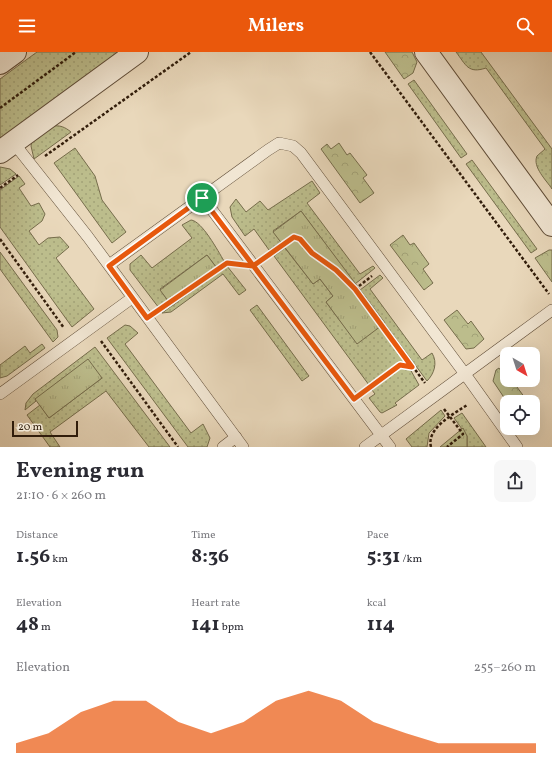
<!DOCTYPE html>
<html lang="en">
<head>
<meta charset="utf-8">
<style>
  body { margin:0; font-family:Vollkorn,serif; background:#f7f7f7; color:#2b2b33; height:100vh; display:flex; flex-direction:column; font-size:15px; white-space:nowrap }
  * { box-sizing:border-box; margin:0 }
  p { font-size:13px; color:#7c7c81 }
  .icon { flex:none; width:22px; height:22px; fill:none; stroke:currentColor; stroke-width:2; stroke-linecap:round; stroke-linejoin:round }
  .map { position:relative; height:395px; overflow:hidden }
  .panel { display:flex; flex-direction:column; background:#fff; flex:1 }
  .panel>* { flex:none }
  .needle { width:26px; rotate:141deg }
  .fabs { position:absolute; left:500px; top:295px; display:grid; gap:8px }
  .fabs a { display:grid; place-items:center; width:40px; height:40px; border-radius:8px; background:#fff; box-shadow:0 4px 16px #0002; font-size:20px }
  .scale { position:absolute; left:12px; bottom:10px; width:66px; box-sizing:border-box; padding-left:4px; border:2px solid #311d0b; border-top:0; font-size:11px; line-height:14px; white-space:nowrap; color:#311d0b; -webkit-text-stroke:3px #f1e6d3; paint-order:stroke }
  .pin { position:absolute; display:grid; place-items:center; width:34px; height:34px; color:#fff; margin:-17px; border:2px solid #fff; border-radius:50%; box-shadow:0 1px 4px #0007 }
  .round { display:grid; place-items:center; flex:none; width:42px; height:42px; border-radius:8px; background:#f7f7f7 }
  .headline { display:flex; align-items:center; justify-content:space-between; height:68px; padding:0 16px }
  h1 { font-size:22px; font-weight:700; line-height:30px }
  .metrics { display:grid; grid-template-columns:repeat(3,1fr); gap:6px; height:68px; padding:4px 16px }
  .metrics div { display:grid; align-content:center }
  .metrics b { font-size:20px; font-weight:700 }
  .metrics small { font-size:11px; font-weight:400 }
  .metrics p { font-size:11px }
  .chart { height:112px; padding:8px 16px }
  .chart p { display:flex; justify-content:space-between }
  .chart svg { width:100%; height:72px; margin-top:4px; fill:#ea580c; opacity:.7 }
  header { display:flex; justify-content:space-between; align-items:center; height:52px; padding:0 16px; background:#ea580c; color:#fff; font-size:18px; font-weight:700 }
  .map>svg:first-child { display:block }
  .grass { fill:url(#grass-dots); stroke:#766d4c }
  .forest { fill:url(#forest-crowns); stroke:#766d4c }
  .park { fill:url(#park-tufts); stroke:#766d4c }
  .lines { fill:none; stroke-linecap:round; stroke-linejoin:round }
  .service-casing { stroke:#5f4c37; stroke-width:12 }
  .minor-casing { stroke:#5f4c37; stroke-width:24 }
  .path { stroke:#311d0b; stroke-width:2.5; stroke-dasharray:3 2; stroke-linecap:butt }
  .service { stroke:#f1e6d3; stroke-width:11 }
  .minor { stroke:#f1e6d3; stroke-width:22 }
  .route-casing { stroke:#fff; stroke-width:8 }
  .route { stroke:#ea580c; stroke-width:5 }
</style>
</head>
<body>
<header><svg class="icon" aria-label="menu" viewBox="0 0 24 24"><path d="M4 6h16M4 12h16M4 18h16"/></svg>Milers<svg class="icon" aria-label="search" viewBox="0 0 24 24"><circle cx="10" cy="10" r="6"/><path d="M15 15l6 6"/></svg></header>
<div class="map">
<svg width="552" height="395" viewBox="0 0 552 395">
  <defs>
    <pattern id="grass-dots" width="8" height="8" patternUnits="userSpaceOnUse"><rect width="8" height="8" fill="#bcbd8c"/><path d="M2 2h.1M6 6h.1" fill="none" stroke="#a2a277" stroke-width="1.8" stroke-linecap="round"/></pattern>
    <pattern id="forest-crowns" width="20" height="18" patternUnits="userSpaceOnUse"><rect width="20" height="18" fill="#bcbd8c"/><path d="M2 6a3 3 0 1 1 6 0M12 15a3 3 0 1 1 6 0" fill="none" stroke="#a2a277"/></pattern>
    <pattern id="park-tufts" width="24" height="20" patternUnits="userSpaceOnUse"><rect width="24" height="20" fill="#bcbd8c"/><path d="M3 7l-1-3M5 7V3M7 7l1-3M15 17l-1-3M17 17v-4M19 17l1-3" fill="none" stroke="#a2a277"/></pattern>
  </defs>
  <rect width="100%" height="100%" fill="#e9d8bb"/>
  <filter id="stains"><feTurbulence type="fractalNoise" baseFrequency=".005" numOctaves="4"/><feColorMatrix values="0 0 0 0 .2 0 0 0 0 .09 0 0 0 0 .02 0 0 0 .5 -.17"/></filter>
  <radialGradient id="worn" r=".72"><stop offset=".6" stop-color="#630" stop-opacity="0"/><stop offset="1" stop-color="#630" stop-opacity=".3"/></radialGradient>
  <!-- grass -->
  <path class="grass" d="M37 0H121L0 88V27Z
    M456 0H481L552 97V137C547 129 532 115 537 104 539 102 543 99 545 97L486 16C468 22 466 13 456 0Z
    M414 28 467 102 461 106 408 32Z
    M52 74C60 73 65 75 71 80L34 107 31 94 32 88Z
    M75 96 95 124 102 148 126 180 112 191 54 111Z
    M472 108 537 197 531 201 466 112Z
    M0 115 10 117 16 122 0 133Z
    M19 124 25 132 19 136 31 154 39 151 45 162 42 169 29 179 39 193 48 186 60 185 69 195 56 206 94 257 72 275 0 175V138Z
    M312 129 320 141 307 151 360 222 373 214 375 216 355 232 301 159 273 179 281 190 269 198 254 177 245 184 232 165 230 155 236 147 246 160 260 149 268 158Z
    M191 168C202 169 218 199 224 209L216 215 207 203 160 237 168 249 159 256 130 218V212L141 203 152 216 192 186 182 173Z
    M285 196 313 232 320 227 333 244 326 250 357 291 379 275 406 310 400 311 369 333 274 204Z
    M0 200 57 278 58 285 53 290 0 217Z
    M227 214 246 238 239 243 223 222 171 260 162 261Z
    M380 223 383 226 370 237 422 308 432 301C438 311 434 322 427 329L360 238Z
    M257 253 309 324 302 329 250 258Z
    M125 273 130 274 138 281 125 292 191 381 203 372 210 386 207 395H188L107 286Z
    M42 292 45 296 7 324 0 326V313L25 294 30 301Z
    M95 295 170 395H149L106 339 50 380 60 395H50L27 363 40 353 49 366 102 326 35 347 36 349 25 358 26 351 33 342Z
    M402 315 410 317 419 333 395 351 397 353 382 361 380 360 369 346 375 342 372 338Z
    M441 358 445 364 429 381 427 395H412L406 387Z
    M462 361 486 395H467V384L454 366Z"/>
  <!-- forest -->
  <path class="forest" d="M385 0H412L417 10 413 21 404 27Z
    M339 91 347 103 350 101 367 123 363 126 374 141 360 151 321 97 327 92 331 97Z
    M403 183 410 193 414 191 429 212 423 217 433 231 424 238 390 193Z
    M549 198H552V230L535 206Z
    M457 258 468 272 471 269 484 287 474 296 466 297 444 268Z
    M499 316 511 333 514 331 528 350H507L493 329 496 318Z"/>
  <!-- park -->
  <path class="park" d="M301 159 385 271 357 292 326 250 333 244 320 227 313 232 273 180Z
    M207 203 219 219 172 254 160 238Z
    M88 307 102 326 49 366 35 347Z
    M463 376 467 384V395H440Z"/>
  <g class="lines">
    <!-- service casing -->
    <g class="service-casing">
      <path id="service" d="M13 90 88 185 243 395
        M203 146 390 395
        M109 213 268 98 279 91 293 94 301 101 465 322 517 395
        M0 342 132 246
        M223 395 236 385
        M365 395 552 258"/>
    </g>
    <!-- minor casing -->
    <g class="minor-casing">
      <path id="minor" d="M426 0 552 173
        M0 11 15 0
        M0 100 137 0"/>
    </g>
    <!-- path -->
    <path class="path" d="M370 0 549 242
      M0 56 76 0
      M45 104 191 0
      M0 136 18 123
      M0 187 64 276
      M267 204 294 185 300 187 312 201 336 218 355 237 425 331
      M355 237 372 224
      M161 257 227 211H231
      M101 289 178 395
      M367 337 400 313 412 314
      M444 357 463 382 447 395
      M431 395C426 376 454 362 467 353"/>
    <!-- service -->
    <use href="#service" class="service"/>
    <!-- minor -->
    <use href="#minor" class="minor"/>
  </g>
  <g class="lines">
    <!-- route casing -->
    <g class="route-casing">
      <path id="route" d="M202 146 109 214 147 266 227 211 253 214 294 185 300 187 312 201 336 218 355 237 412 315 400 313 354 347 202 146"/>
    </g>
    <!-- route -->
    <use href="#route" class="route"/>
  </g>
  <rect width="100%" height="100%" filter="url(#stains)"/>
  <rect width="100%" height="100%" fill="url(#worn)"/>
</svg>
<div class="fabs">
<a><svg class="needle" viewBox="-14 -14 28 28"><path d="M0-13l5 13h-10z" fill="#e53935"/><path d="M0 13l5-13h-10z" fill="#7c7c81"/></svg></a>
<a><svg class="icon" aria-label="locate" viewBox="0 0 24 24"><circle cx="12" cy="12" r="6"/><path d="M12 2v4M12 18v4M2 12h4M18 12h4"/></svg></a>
</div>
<div class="scale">20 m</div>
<div class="pin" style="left:202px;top:146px;background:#1e9e55"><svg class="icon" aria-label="arrive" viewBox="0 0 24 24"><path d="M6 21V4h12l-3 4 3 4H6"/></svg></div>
</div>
<section class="panel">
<div class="headline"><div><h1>Evening run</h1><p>21:10 · 6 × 260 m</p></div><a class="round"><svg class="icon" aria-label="share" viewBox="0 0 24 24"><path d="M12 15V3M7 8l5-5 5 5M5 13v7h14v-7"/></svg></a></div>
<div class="metrics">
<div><p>Distance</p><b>1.56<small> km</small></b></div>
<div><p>Time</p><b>8:36</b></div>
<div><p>Pace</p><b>5:31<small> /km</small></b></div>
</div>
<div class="metrics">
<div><p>Elevation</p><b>48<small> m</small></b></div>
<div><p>Heart rate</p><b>141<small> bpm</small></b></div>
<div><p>kcal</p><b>114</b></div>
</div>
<div class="chart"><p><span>Elevation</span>255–260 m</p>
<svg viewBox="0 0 160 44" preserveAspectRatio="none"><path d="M0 44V38L10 32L20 19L30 12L40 12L50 25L60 32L70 25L80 12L90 6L100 12L110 25L120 32L130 38L140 38L150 38L160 38V44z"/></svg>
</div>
</section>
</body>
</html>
